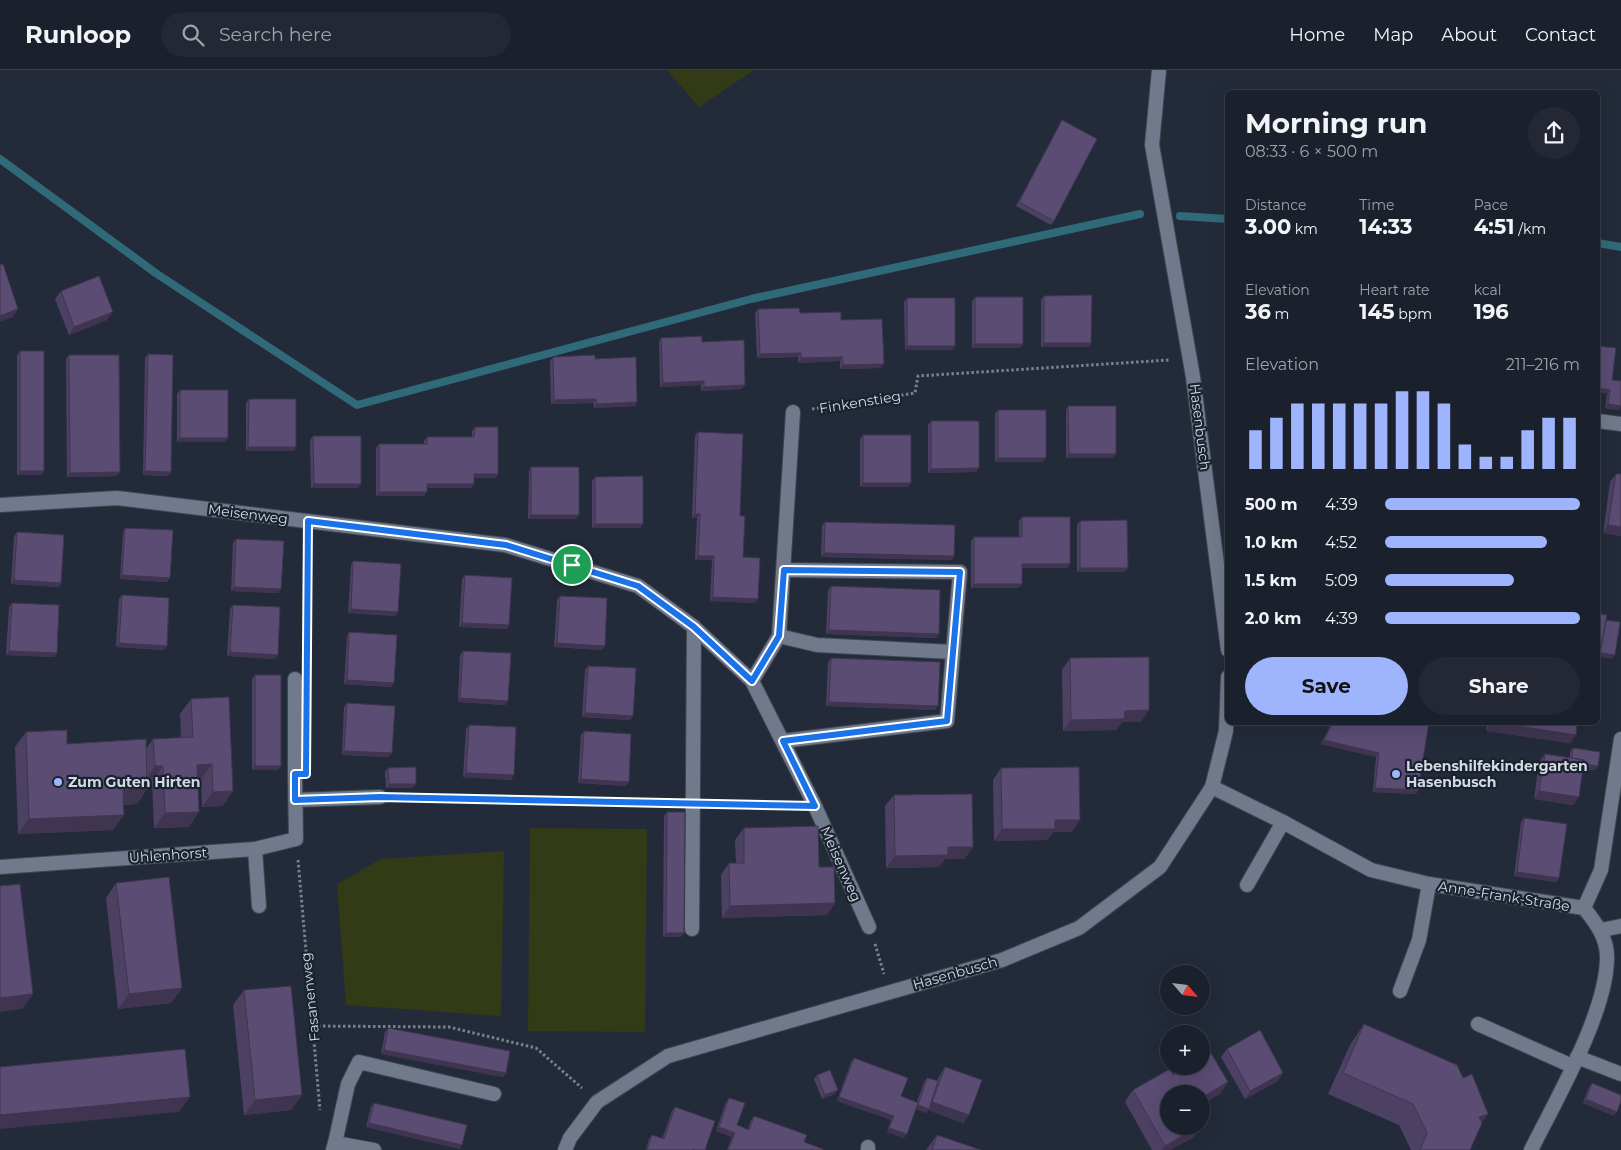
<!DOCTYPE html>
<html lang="en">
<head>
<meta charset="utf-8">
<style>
  body { margin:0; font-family:Montserrat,sans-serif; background:#232834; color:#f1f3f6; height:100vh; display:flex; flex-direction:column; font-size:19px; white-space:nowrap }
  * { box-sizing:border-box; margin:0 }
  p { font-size:16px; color:#9fa3a9 }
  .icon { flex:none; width:28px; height:28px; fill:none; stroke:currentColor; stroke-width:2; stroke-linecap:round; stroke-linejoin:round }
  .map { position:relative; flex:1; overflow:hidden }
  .details { position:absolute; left:1225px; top:20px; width:375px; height:635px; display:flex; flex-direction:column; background:#1a202c; border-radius:8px; box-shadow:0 5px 20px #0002,0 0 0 1px #383e48 }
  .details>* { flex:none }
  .needle { width:32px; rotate:118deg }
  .controls { position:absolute; left:1160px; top:895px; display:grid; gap:10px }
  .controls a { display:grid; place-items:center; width:50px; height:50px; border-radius:50%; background:#1a202c; box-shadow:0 5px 20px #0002,0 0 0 1px #383e48; font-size:25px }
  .pin { position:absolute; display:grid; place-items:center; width:42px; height:42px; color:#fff; margin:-21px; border:2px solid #fff; border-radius:50%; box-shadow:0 1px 5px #0007 }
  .round { display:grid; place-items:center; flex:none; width:52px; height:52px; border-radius:26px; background:#232834 }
  .summary { display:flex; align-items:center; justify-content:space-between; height:85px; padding:0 20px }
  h1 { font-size:28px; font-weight:700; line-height:38px }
  .stats { display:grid; grid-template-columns:repeat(3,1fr); gap:8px; height:85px; padding:5px 20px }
  .stats div { display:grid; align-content:center }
  .stats b { font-size:21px; font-weight:700 }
  .stats small { font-size:14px; font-weight:400 }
  .stats p { font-size:14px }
  .chart { height:140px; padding:10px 20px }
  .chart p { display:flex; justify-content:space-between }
  .chart svg { width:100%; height:90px; margin-top:5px; stroke:#9eb4fd; stroke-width:6 }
  .action { display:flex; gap:10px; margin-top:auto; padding:10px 20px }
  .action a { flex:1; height:58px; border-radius:30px; background:#9eb4fd; color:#111; font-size:20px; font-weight:700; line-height:58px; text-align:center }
  .action a+a { background:#232834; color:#f1f3f6 }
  ul { padding:0 20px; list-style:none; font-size:16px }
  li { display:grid; grid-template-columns:80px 60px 1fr; align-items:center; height:38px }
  li i { height:12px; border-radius:6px; background:#9eb4fd }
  header { display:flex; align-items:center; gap:30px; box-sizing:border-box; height:70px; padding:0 25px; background:#1a202c; border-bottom:1px solid #383e48 }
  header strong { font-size:24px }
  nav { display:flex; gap:28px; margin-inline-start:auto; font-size:18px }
  .search { width:350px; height:45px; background:#232834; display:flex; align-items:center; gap:12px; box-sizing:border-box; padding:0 18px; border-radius:28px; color:#9fa3a9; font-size:19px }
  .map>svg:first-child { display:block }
  .green { fill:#333a16 }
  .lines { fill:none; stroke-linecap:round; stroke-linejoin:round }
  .stream { stroke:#306a78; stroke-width:8 }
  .service-casing { stroke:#404753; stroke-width:16 }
  .minor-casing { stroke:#404753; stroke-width:16 }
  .secondary-casing { stroke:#404753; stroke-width:16 }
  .path { stroke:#7a818d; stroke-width:3; stroke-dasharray:2.5 2.5; stroke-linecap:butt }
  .service { stroke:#717a8c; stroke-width:14 }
  .minor { stroke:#717a8c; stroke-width:14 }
  .secondary { stroke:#717a8c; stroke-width:14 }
  .wall { fill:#4d4163 }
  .shaded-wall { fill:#3f3550 }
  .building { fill:#5a4c73; stroke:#3f3550 }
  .route-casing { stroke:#fff; stroke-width:10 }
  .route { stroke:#1a73e8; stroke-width:6 }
  .poi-dot { fill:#9eb4fd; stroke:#1a212f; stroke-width:2 }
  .labels { text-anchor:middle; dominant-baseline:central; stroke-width:4.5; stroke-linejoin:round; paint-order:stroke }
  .street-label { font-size:14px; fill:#d4dae3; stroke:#1a212f }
  .poi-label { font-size:14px; font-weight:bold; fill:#d4dae3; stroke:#1a212f; text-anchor:start }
</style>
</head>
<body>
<header>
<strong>Runloop</strong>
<div class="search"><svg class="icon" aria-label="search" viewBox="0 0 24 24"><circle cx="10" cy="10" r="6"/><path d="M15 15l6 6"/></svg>Search here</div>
<nav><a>Home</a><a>Map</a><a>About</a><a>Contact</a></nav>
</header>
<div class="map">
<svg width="1621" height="1080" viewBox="0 0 1621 1080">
  <rect width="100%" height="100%" fill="#232b3a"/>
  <!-- green -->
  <path class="green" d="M667 0H754L699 37Z
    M530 758 647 759 645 962 528 961Z
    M504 781 501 946 346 935 337 814 381 789Z"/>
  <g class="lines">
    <!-- stream -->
    <path class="stream" d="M0 89 157 204 357 335 751 229 1140 144
      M1180 146 1228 149
      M1598 173 1621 177"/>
    <!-- service casing -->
    <g class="service-casing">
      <path id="service" d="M779 566 817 575 953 582
        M295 609V703
        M783 671 947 651 960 502 784 500
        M255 779 259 836
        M1247 815 1283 752
        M692 859 694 557
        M1400 921 1419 870 1429 814
        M1478 954 1572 996
        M374 1080 335 1073 348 1014 359 992 494 1024"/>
    </g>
    <!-- minor casing -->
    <g class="minor-casing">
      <path id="minor" d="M1598 351 1621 354
        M0 435 117 428 505 475 638 516 694 557 752 611 815 736 869 857
        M752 611 779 566 793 342
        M1212 717 1283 752 1371 800 1429 814 1584 838C1596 853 1608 869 1607 889 1606 944 1556 1030 1531 1080
        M295 730 380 727
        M0 797 255 779 296 769 295 703
        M1584 838 1601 800 1621 669
        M1601 860 1621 856
        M1577 987 1621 1004
        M333 1080 335 1073
        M868 1080V1077"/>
    </g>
    <!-- secondary casing -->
    <g class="secondary-casing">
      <path id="secondary" d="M1159 0 1152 75 1193 307 1228 580
        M565 1080 570 1068 597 1032 668 986 1002 890 1079 858 1160 797 1212 717 1226 661 1228 607"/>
    </g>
    <!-- path -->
    <path class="path" d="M812 339 915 323 918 306 1169 290
      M307 593 308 472
      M398 728 672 732
      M713 733 792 735
      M298 790 320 1040
      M875 874 884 904
      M313 956 449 957 536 978 582 1018"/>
    <!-- service -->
    <use href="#service" class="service"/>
    <!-- minor -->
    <use href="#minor" class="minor"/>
    <!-- secondary -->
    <use href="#secondary" class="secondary"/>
  </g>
  <!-- wall -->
  <path class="wall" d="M1062 50 1054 151 1051 155 1016 136Z
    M61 221 107 250 69 265 55 229Z
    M1044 226 1089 277H1041V230Z
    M975 227 1023 274 1020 278H972V231Z
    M907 228 952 280H905L904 232Z
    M758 239 800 243 841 250 881 298 840 299V291L798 293V287L757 288 755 243Z
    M661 268 702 272 742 319 701 321V315L660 317 659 272Z
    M20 281 44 401 41 405H17V285Z
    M148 284 171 402 168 406 143 405 145 288Z
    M69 285 117 406 67 407 66 289Z
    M553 287 595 289 635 336 594 338 593 333 551 334 550 291Z
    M1612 310 1621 311V336L1619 340 1605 338 1607 324Z
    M180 320 225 372H177V324Z
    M249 329 294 381H246V333Z
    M1068 336 1113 388H1066V340Z
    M998 340 1043 392H995V344Z
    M931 351 976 402 928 403V355Z
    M475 357 496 408H474L471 418H427L424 426H376V378L379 374H424V371L427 367H472V361Z
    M698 362 740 446 743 487 755 533 710 531 712 490H695L697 448H692L695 366Z
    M863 365 908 417H860V369Z
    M313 366 361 414 358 418H311L310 370Z
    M531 397 576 449H528L529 401Z
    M1616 404H1621V466L1603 463 1610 412Z
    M595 407 643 454 640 458H592V411Z
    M1022 447 1070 494 1067 498H1022L1019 518H971V471L974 467H1019V451Z
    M1080 451 1125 502H1077V455Z
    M825 452 954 486 952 490 821 487 822 456Z
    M125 458 167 512 120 509 123 462Z
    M17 462 61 513 59 517 11 514 14 467Z
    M236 469 281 519 278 523 231 521 233 473Z
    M353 491 396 546 348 543 351 495Z
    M465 505 509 555 507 559 459 557 462 509Z
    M831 516 939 564 936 568 826 564 828 520Z
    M122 525 164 580 116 577 119 529Z
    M560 526 602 580 554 577 557 530Z
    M12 533 57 583 54 587 6 585 9 537Z
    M233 535 278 585 275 589 227 586 230 539Z
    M349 562 391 617 344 614 347 566Z
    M463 581 508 631 505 635 458 632 460 585Z
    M831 588 935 640 826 636 828 592Z
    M1070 588 1141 652H1122L1116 660 1063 661 1062 600Z
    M588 596 633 646 630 650 582 647 585 600Z
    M255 605 281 696 278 700H252V609Z
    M229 627 223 736 202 737 201 709H198L189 757 154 758 152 711H147V719L137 734 123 735 113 760 18 764 15 677 26 662 67 674 146 679 153 669 181 668 180 644 191 629Z
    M347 633 389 687 342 685 344 637Z
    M1332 652H1429L1418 720 1416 724 1373 722 1376 687 1321 674Z
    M1487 652H1577L1570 673 1486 661Z
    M469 655 511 710 463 707 466 659Z
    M584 661 626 716 578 713 581 665Z
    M1573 678 1595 700 1583 699 1573 735 1534 729 1539 692 1545 684 1570 688V682Z
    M388 698 413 718H386L385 702Z
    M1001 698 1072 762H1053L1047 770 994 771 993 710Z
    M894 725 973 777 964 789H945L939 797 886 798 885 736Z
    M667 742 681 867H663L664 746Z
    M1524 748 1559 808 1556 812 1514 806 1521 752Z
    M744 758 819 797 835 833 827 845 722 848 721 805 729 793H736L735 770Z
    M116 813 182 918 171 933 118 939 106 828Z
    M244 920 291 1040 244 1045 233 935Z
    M1364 954 1463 1008 1488 1044 1482 1052 1470 1080H1411L1399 1055 1328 1024 1350 975Z
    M388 958 506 1003 503 1007 381 984 385 962Z
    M1227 979 1278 1011 1245 1029 1221 987Z
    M854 988 901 1026 917 1032 924 1012 927 1008 937 1011 940 1005 945 997 969 1045 963 1053 928 1040 926 1043 916 1039 904 1068 887 1062 891 1050 837 1031 851 992Z
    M817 1005 835 1024 822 1029 814 1009Z
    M1173 1005 1220 1024H1169L1194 1067 1170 1080H1152L1125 1032 1133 1020Z
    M1592 1013 1614 1046 1583 1033 1589 1017Z
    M729 1028 737 1055 748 1059 751 1050 754 1046 804 1072 823 1080H727L732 1067 716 1061 726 1032Z
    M374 1033 460 1079 366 1057 371 1037Z
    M675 1037 705 1080H646L649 1069 652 1065 662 1069 672 1041Z
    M937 1065 981 1080H926Z"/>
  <!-- shaded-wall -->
  <path class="shaded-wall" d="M18 239 13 247 0 252V246Z
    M113 242 107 250 69 265 74 257Z
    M1044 273H1091L1089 277H1041Z
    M975 274H1023L1020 278H972Z
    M907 276H955L952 280H905Z
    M801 283 798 287 757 288 760 284Z
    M842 287 840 291 798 293 801 288Z
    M884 294 881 298 840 299 843 295Z
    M704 311 701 315 660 317 663 313Z
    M745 315 742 319 701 321 704 317Z
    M1598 318 1610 320 1607 324 1598 322Z
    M596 329 593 333 551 334 554 330Z
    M637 332 635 336 594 338 597 334Z
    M1608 334 1621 336 1619 340 1605 338Z
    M180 368H228L225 372H177Z
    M248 377H296L294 381H246Z
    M1069 384H1116L1113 388H1066Z
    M998 388H1046L1043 392H995Z
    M979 398 976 402 928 403 931 399Z
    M20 401H44L41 405H17Z
    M145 401 171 402 168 406 143 405Z
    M120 402 117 406 67 407 70 403Z
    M474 404H498L496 408H472Z
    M863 413H911L908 417H860Z
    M314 414H361L358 418H311Z
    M427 414H474L471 418H424Z
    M379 422H427L424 426H376Z
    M695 444H700L697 448H692Z
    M531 445H579L576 449H528Z
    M595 454H643L640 458H592Z
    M1608 455 1621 457V466L1603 463Z
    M824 483 954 486 952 490 821 487Z
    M698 486H714L712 490H695Z
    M1022 494H1070L1067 498H1019Z
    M1080 498H1128L1125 502H1077Z
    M122 505 170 508 167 512 120 509Z
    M14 510 61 513 59 517 11 514Z
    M974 514H1022L1019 518H971Z
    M234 517 281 519 278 523 231 521Z
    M713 527 758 529 755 533 710 531Z
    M351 539 398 542 396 546 348 543Z
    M462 553 509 555 507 559 459 557Z
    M829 560 939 564 936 568 826 564Z
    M119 573 167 576 164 580 116 577Z
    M557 573 605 576 602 580 554 577Z
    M9 581 57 583 54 587 6 585Z
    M230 582 278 585 275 589 227 586Z
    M1598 582 1615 585 1612 589 1598 587Z
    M347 610 394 613 391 617 344 614Z
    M460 628 508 631 505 635 458 632Z
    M829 632 938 636 935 640 826 636Z
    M1149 640 1141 652H1122L1116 660 1063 661 1071 650 1125 641Z
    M585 643 633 646 630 650 582 647Z
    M1492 653 1576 665 1570 673 1486 661Z
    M1324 670 1379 683 1376 687 1321 674Z
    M344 681 392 683 389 687 342 685Z
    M1571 692 1598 696 1595 700 1569 696Z
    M212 694 201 709 187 710 197 695Z
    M155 696H163L152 711 144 712Z
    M255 696H281L278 700H252Z
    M466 703 514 705 511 710 463 707Z
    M581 709 629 712 626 716 578 713Z
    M389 714H416L413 718H386Z
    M1375 718 1418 720 1416 724 1373 722Z
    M147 719 137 734 113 735 123 720Z
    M233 721 223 736 202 737 213 722Z
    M1539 721 1579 727 1573 735 1534 729Z
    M199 742 189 757 154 758 165 743Z
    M124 745 113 760 18 764 29 749Z
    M1055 750H1080L1072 762H1053L1047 770 994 771 1002 759Z
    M948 777H973L964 789H945L939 797 886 798 895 786Z
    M1517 802 1559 808 1556 812 1514 806Z
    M835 833 827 845 722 848 730 836Z
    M666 863H684L681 867H663Z
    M182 918 171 933 118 939 129 924Z
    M33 924 22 939 0 942V928Z
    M384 980 506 1003 503 1007 381 984Z
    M1283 1003 1278 1011 1245 1029 1250 1021Z
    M1228 1012 1220 1024 1201 1035V1028Z
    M838 1020 835 1024 822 1029 825 1025Z
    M302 1025 291 1040 244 1045 255 1030Z
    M190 1027 179 1042 0 1059V1045Z
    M839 1027 894 1046 891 1050 837 1031Z
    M1586 1029 1617 1042 1614 1046 1583 1033Z
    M932 1032 969 1045 963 1053 928 1040 926 1043 915 1039 918 1035 928 1038Z
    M1488 1044 1473 1065 1479 1047Z
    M369 1053 462 1075 460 1079 366 1057Z
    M1200 1056H1201L1194 1067 1170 1080H1162L1165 1076Z
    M719 1057 735 1063 732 1067 716 1061Z
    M889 1058 907 1064 904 1068 887 1062Z"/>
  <!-- building -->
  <path class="building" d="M1062 50 1097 69 1054 151 1019 132Z
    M3 194 18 239 0 246V195Z
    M99 206 113 242 74 257 61 221Z
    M1092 225 1091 273H1044V226Z
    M975 227H1023V274H975Z
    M907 228H955V276H907Z
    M799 238 800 243 841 242V250L882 249 884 294 843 295 842 287 801 288V283L760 284 758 239Z
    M702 266V272L744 270 745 315 704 317V311L663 313 661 268Z
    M1598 276 1616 278 1612 310 1621 311V336L1608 334 1610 320 1598 318Z
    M20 281H44V401H20Z
    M148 284 173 285 171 402 145 401Z
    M69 285H119L120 402 70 403Z
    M595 285V289L636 287 637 332 597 334 596 329 554 330 553 287Z
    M180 320H228V368H180Z
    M249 329H296V377H248Z
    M1068 336H1116V384H1069Z
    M998 340H1046V388H998Z
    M931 351H979V398L931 399Z
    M475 357H498V404H474V414H427V422H379V374H427V367H474Z
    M698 362 743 364 740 446H745L743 487 760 488 758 529 713 527 714 486H698L700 444H695Z
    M863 365H911V413H863Z
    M313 366H361V414H314Z
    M531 397H579V445H531Z
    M1616 404H1621V457L1608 455Z
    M643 406V454H595V407Z
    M1022 447H1070V494H1022V514H974V467H1022Z
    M1127 450 1128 498H1080V451Z
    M825 452 955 455 954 486 824 483Z
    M125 458 173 460 170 508 122 505Z
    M17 462 64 465 61 513 14 510Z
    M236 469 284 471 281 519 234 517Z
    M353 491 401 494 398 542 351 539Z
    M465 505 512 508 509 555 462 553Z
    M831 516 940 520 939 564 829 560Z
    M122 525 169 528 167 576 119 573Z
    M560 526 607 528 605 576 557 573Z
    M12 533 59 535 57 583 9 581Z
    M233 535 280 537 278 585 230 582Z
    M1598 544 1607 545 1599 588H1598Z
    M1606 550 1620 552 1615 585 1600 583Z
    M349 562 397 565 394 613 347 610Z
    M463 581 511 583 508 631 460 628Z
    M1149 587V640L1125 641 1124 649 1071 650 1070 588Z
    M831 588 940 592 938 636 829 632Z
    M588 596 636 598 633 646 585 643Z
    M255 605H281V696H255Z
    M1598 621H1599L1598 634Z
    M229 627 233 721 213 722 212 694 197 695 199 742 165 743 163 696H155L153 669 193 667 191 629Z
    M347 633 395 636 392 683 344 681Z
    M1333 652H1429L1418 720 1375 718 1379 683 1324 670Z
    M1492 652H1577L1576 665Z
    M469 655 516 657 514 705 466 703Z
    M67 660V674L146 669 147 719 123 720 124 745 29 749 26 662Z
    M584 661 631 664 629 712 581 709Z
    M1573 678 1600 682 1598 696 1583 694 1584 690 1572 688Z
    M1545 684 1584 690 1579 727 1539 721Z
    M416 697V714H389L388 698Z
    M1079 697 1080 750H1055V759H1002L1001 698Z
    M972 724 973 777H948V785L895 786 894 725Z
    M667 742H685L684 863H666Z
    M1524 748 1567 754 1559 808 1517 802Z
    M818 756 819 797H834L835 833 730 836 729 793H744V758Z
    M169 807 182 918 129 924 116 813Z
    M20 814 33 924 0 928V816Z
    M291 916 302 1025 255 1030 244 920Z
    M1364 954 1457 995 1463 1008 1472 1004 1488 1044 1479 1047 1482 1053 1470 1080H1420L1427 1063 1413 1034 1343 1003Z
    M388 958 510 981 506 1003 384 980Z
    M1260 960 1283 1003 1250 1021 1227 979Z
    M185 979 190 1027 0 1045V997Z
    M1211 983 1228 1012 1201 1028V1024H1169V1056H1200L1165 1076 1133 1020 1170 999 1173 1005 1188 996H1201V989Z
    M854 988 908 1008 901 1026 918 1033 907 1064 889 1058 894 1046 839 1027Z
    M945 997 982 1010 969 1045 932 1032Z
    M830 1000 838 1020 825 1025 817 1005Z
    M927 1008 938 1011 929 1039 918 1035Z
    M1592 1013 1621 1025V1031L1617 1042 1586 1029Z
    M729 1028 745 1033 737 1055 749 1060 754 1046 807 1065 804 1072 823 1079V1080H728L735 1063 719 1057Z
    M374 1033 467 1055 462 1075 369 1053Z
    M675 1037 715 1051 705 1080H695L693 1079V1080H647L652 1065 664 1069Z
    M937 1065 981 1080H932Z"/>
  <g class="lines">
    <!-- route casing -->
    <g class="route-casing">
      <path id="route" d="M308 451 506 475 638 516 694 557 752 611 779 566 784 500 960 502 947 651 783 671 815 736 380 727 295 730V704H306Z"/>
    </g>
    <!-- route -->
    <use href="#route" class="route"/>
  </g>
  <!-- markers -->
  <g class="poi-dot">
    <circle cx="1396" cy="704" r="5"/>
    <circle cx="58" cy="712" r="5"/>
  </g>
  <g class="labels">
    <!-- street labels -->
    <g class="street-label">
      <text transform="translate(860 332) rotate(-9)">Finkenstieg</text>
      <text transform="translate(1200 357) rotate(83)">Hasenbusch</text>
      <text transform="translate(248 444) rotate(7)">Meisenweg</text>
      <text transform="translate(168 785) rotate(-4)">Uhlenhorst</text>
      <text transform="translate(841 794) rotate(66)">Meisenweg</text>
      <text transform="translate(1504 826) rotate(9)">Anne-Frank-Straße</text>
      <text transform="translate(955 903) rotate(-16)">Hasenbusch</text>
      <text transform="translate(310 927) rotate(-96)">Fasanenweg</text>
    </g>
    <!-- poi labels -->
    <g class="poi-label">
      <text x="1406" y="696">Lebenshilfekindergarten<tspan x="1406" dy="16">Hasenbusch</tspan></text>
      <text x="68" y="712">Zum Guten Hirten</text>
    </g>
  </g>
</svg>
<div class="controls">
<a><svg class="needle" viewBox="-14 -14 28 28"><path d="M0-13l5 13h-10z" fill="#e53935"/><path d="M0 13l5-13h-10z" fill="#9fa3a9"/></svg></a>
<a>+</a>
<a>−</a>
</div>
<div class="pin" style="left:572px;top:495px;background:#1e9e55"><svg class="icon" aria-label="arrive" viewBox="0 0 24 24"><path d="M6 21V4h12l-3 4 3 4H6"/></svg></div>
<section class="details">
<div class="summary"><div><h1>Morning run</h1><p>08:33 · 6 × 500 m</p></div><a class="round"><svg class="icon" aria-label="share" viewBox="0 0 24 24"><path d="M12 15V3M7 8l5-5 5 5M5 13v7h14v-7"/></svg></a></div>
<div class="stats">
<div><p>Distance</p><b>3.00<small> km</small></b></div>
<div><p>Time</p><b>14:33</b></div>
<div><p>Pace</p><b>4:51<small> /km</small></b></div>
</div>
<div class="stats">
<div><p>Elevation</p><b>36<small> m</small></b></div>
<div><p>Heart rate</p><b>145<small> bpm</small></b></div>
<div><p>kcal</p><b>196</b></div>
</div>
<div class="chart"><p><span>Elevation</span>211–216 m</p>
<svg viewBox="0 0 160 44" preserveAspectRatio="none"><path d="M5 44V25M15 44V19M25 44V12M35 44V12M45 44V12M55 44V12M65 44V12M75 44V6M85 44V6M95 44V12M105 44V32M115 44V38M125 44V38M135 44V25M145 44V19M155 44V19"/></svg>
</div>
<ul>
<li><b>500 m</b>4:39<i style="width:100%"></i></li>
<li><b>1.0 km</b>4:52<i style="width:83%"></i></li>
<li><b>1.5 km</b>5:09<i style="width:66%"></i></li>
<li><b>2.0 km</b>4:39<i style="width:100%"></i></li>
</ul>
<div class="action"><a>Save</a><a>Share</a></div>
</section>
</div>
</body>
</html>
